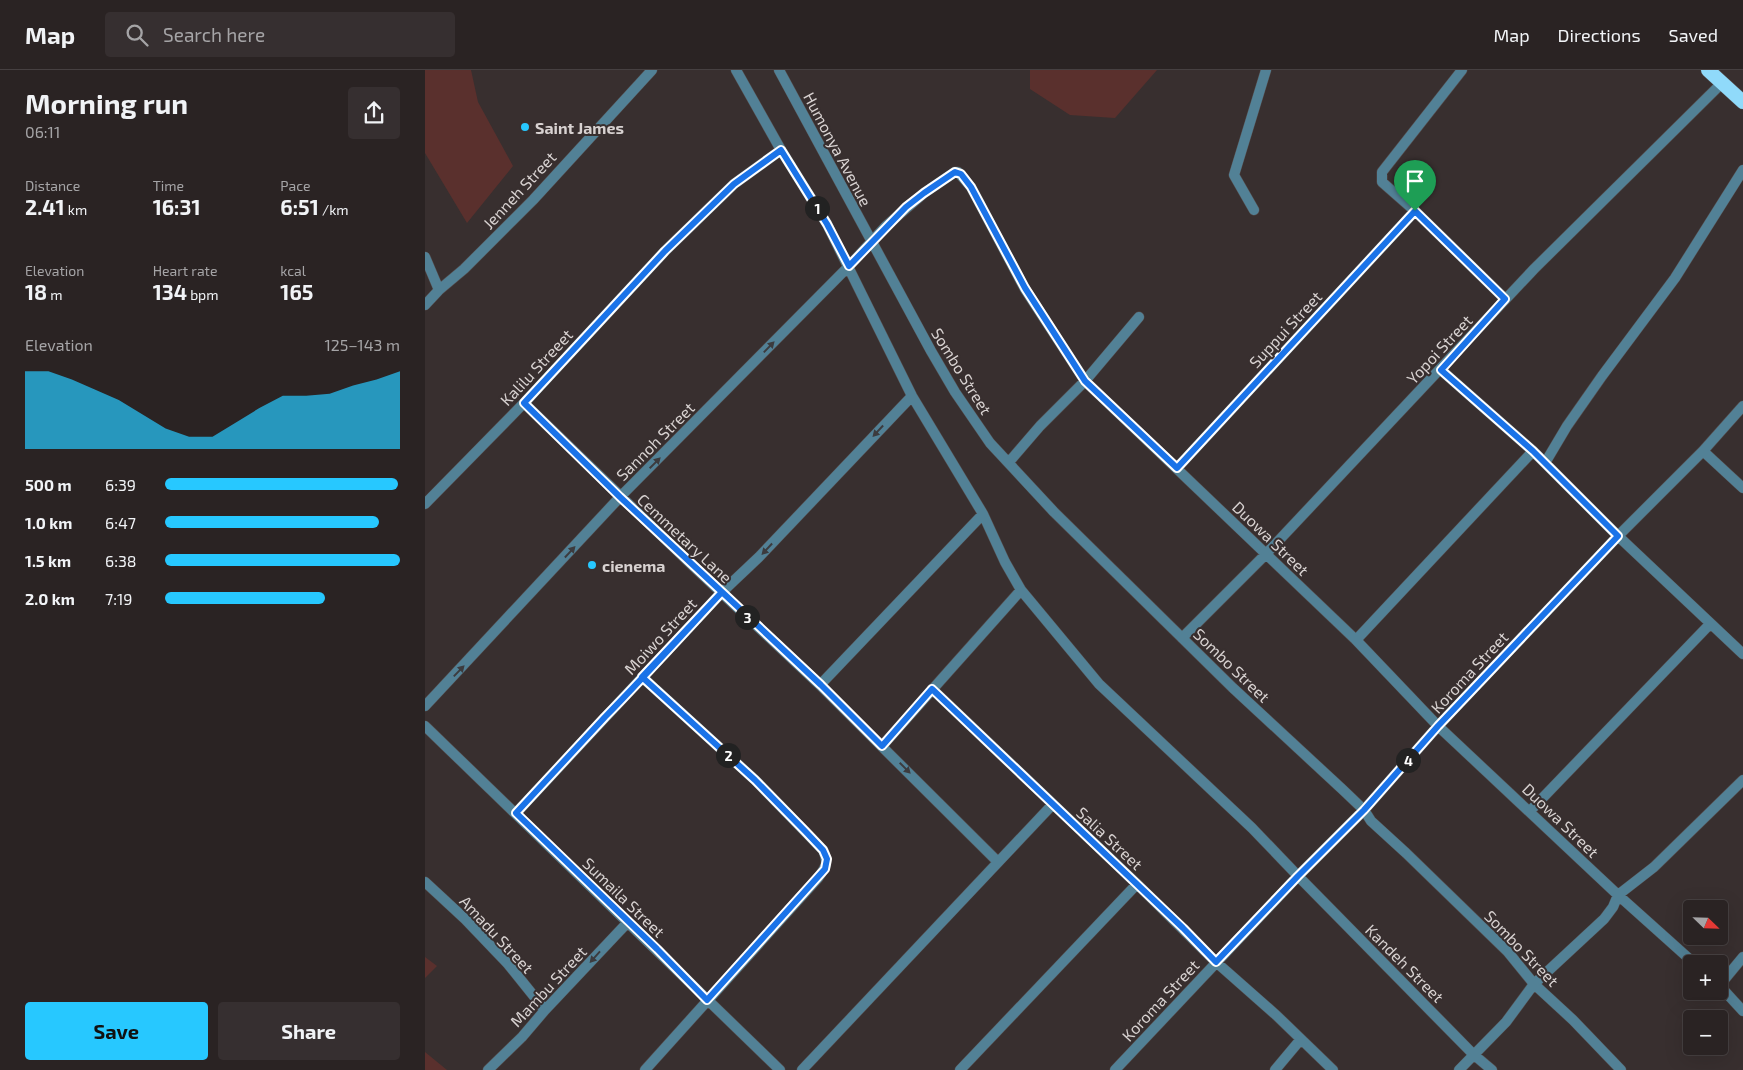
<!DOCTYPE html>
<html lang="en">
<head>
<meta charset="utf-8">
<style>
  body { margin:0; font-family:"Exo 2",sans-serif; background:#362f30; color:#f1f3f6; height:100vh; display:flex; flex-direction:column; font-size:19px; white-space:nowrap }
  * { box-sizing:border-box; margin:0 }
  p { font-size:16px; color:#a5a4a6 }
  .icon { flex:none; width:28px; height:28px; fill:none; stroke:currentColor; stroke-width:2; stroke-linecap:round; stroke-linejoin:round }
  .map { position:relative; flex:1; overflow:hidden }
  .details { display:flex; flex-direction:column; background:#2a2323; width:425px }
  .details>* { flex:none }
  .needle { width:32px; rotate:113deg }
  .buttons { position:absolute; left:1258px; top:830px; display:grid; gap:10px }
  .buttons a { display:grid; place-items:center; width:45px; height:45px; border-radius:5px; background:#2a2323; box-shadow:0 5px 20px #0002,0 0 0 1px #464041; font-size:25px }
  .pin { position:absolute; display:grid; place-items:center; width:42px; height:42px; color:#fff; margin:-51px -21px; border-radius:50% 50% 50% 0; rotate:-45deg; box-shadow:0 0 5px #0007 }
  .pin .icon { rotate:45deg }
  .km { position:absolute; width:25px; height:25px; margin:-12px; border-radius:50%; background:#222; color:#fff; font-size:14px; line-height:25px; text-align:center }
  .round { display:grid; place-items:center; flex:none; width:52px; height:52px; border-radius:5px; background:#362f30 }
  .overview { display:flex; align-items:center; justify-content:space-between; height:85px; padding:0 25px }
  h1 { font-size:28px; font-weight:700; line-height:38px }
  .metrics { display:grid; grid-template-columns:repeat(3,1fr); gap:8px; height:85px; padding:5px 25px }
  .metrics div { display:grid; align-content:center }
  .metrics b { font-size:21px; font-weight:700 }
  .metrics small { font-size:14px; font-weight:400 }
  .metrics p { font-size:14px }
  .chart { height:140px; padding:10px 25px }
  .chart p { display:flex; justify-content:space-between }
  .chart svg { width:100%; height:90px; margin-top:5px; fill:#27c8ff; opacity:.7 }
  .action { display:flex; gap:10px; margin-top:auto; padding:10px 25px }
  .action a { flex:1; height:58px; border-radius:5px; background:#27c8ff; color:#111; font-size:20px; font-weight:700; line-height:58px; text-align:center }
  .action a+a { background:#362f30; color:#f1f3f6 }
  ul { padding:0 25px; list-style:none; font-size:16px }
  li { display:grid; grid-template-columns:80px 60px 1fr; align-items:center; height:38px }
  li i { height:12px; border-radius:6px; background:#27c8ff }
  header { display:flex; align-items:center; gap:30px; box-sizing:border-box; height:70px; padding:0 25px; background:#2a2323; border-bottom:1px solid #464041 }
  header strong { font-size:24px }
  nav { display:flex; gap:28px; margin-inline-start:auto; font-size:18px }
  .search { width:350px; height:45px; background:#362f30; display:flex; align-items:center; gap:12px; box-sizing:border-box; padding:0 18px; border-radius:5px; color:#a5a4a6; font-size:19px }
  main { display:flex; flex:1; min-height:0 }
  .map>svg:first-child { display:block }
  .green { fill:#5a302d }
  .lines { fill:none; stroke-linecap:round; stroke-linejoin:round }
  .minor-casing { stroke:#554c4c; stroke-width:11 }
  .trunk-casing { stroke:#554c4c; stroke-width:15 }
  .minor { stroke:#528196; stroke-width:10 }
  .trunk { stroke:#90dafa; stroke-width:14 }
  .oneway { fill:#3c3b3e }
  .route-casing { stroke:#fff; stroke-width:10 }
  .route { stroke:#1a73e8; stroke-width:6 }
  .poi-dot { fill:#27c8ff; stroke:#382f2f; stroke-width:2 }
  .labels { text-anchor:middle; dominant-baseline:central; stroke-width:4; stroke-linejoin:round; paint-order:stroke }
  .poi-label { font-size:16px; font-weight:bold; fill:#d8d2d1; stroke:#382f2f; text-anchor:start }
  .street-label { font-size:16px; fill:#d8d2d1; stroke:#382f2f }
</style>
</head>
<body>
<header>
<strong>Map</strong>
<div class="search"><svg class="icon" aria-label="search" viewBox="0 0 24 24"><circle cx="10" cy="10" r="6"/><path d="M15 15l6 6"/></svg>Search here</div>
<nav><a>Map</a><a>Directions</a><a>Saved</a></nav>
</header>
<main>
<section class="details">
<div class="overview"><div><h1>Morning run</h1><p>06:11</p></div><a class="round"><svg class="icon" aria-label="share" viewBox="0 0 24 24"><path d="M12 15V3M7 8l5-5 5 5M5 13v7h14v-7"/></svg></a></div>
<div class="metrics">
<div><p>Distance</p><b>2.41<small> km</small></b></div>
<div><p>Time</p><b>16:31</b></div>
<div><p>Pace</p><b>6:51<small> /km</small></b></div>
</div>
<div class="metrics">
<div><p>Elevation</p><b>18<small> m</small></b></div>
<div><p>Heart rate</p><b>134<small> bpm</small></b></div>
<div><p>kcal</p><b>165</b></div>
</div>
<div class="chart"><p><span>Elevation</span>125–143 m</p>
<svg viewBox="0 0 160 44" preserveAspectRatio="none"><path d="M0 44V6L10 6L20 10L30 15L40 20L50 27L60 34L70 38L80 38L90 31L100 24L110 18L120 18L130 17L140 13L150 10L160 6V44z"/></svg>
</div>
<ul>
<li><b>500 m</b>6:39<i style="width:99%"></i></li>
<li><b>1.0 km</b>6:47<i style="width:91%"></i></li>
<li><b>1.5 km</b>6:38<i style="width:100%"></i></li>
<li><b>2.0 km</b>7:19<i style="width:68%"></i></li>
</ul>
<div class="action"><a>Save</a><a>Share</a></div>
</section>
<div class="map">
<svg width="1318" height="1000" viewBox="0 0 1318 1000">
  <rect width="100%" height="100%" fill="#382f2f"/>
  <!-- green -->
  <path class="green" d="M0 0H46L53 32 88 96 42 153 0 83Z
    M605 0H732L690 48 645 45 605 19Z
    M0 887 12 896 0 908Z
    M0 982 22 1000H0Z"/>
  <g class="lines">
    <!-- minor casing -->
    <g class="minor-casing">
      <path id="minor" d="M311 0 356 80 402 154 487 326 558 444 580 492 596 520 674 614 827 758 873 806 1048 984 1067 1000
        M354 0 506 281 530 322 565 373 629 442 808 618 917 719 939 740 946 751 981 783 1083 882 1109 914 1148 950 1196 1000
        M1037 0 957 102V112L990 141 1080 229
        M829 140 809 105 841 0
        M0 187 14 220
        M0 235 14 220 39 199 108 130 227 0
        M1016 300 1108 381 1193 466 1318 584
        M99 333 268 496 395 615 573 792
        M1278 381 1318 418
        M584 392 615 356 660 311 714 247
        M1120 393 1142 356 1177 306 1250 208 1318 100
        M752 398 990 141
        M0 434 99 333 240 181 309 114 356 80
        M757 568 841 484 1109 199 1297 13
        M931 570 1108 381
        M217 607 330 710 398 780C404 793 401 797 393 808L220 1000
        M395 615 558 444
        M507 619 712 814 791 892 851 945 908 1000
        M0 636 195 427 424 196 461 156 499 123 530 102H533L546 117 600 219 660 311 931 570 1013 656 1193 825 1270 894
        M0 656 355 1000
        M457 676 596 520
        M1105 741 1285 554
        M91 743 297 522 334 487 487 326
        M0 812 40 849 83 894 120 940
        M1294 915 1318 941
        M1294 916 1318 887
        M63 1000 97 967 120 940 203 852
        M377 1000 628 734
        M535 1000 712 814
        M690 1000 873 806 939 740 1013 656 1193 466 1278 381 1318 336
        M850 1000 876 969
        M1034 1000 1081 952 1109 914 1179 849 1188 837 1193 825 1229 797 1318 710"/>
    </g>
    <!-- trunk casing -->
    <g class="trunk-casing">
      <path id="trunk" d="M1283 0 1318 32"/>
    </g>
    <!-- minor -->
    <use href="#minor" class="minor"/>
    <!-- trunk -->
    <use href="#trunk" class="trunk"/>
  </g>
  <!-- one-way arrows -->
  <defs><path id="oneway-solid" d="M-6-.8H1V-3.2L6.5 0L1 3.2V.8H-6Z" transform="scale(1.25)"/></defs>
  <g class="oneway">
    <use href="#oneway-solid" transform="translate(344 277) rotate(-46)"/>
    <use href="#oneway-solid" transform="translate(453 361) rotate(133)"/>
    <use href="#oneway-solid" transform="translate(230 393) rotate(-45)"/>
    <use href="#oneway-solid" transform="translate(342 479) rotate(133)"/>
    <use href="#oneway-solid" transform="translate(145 482) rotate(-47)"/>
    <use href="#oneway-solid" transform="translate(34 601) rotate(-46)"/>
    <use href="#oneway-solid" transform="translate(480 698) rotate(45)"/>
    <use href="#oneway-solid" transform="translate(170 887) rotate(132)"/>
  </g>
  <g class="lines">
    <!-- route casing -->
    <g class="route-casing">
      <path id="route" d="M990 141 752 398 660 311 600 218 546 117 536 104 530 102 499 123 481 137 424 196 402 154 356 80 309 114 274 148 240 181 99 333 195 427 297 522 217 607 330 710 380 761 398 780 402 789 400 799 282 930 232 879 91 743 180 647C220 606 258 564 297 522L396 615 457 676 507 619 758 858 791 892 873 806 939 740 1013 656 1193 466 1108 381 1016 300 1080 229 990 141"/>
    </g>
    <!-- route -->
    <use href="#route" class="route"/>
  </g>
  <!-- markers -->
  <g class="poi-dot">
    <circle cx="100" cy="57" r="5"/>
    <circle cx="167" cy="495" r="5"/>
  </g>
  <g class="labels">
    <!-- poi labels -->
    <g class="poi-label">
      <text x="110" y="57">Saint James</text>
      <text x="177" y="495">cienema</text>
    </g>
    <!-- street labels -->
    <g class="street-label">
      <text transform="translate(413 79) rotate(62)">Humonya Avenue</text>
      <text transform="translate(94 120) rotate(-47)">Jenneh Street</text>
      <text transform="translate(860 259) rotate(-47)">Suppui Street</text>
      <text transform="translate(1014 279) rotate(-47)">Yopoi Street</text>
      <text transform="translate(111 297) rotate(-47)">Kalilu Streeet</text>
      <text transform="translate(537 301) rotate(58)">Sombo Street</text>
      <text transform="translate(230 371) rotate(-45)">Sannoh Street</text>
      <text transform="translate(260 468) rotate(43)">Cemmetary Lane</text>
      <text transform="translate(846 468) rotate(44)">Duowa Street</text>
      <text transform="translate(235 566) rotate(-47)">Moiwo Street</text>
      <text transform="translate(807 595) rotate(44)">Sombo Street</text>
      <text transform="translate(1044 602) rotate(-47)">Koroma Street</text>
      <text transform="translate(1136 750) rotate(44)">Duowa Street</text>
      <text transform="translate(685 768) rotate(43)">Salia Street</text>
      <text transform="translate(199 827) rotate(44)">Sumaila Street</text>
      <text transform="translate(72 864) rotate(47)">Amadu Street</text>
      <text transform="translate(1097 878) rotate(46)">Sombo Street</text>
      <text transform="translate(980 893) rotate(45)">Kandeh Street</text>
      <text transform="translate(123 916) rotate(-47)">Mambu Street</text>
      <text transform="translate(735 930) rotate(-47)">Koroma Street</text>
    </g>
  </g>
</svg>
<div class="buttons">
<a><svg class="needle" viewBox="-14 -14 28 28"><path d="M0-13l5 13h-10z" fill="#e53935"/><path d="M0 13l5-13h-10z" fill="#a5a4a6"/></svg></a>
<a>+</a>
<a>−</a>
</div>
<div class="pin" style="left:990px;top:141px;background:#1e9e55"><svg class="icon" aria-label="arrive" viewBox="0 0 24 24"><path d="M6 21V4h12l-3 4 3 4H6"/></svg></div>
<b class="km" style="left:392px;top:138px">1</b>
<b class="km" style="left:303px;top:685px">2</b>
<b class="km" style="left:322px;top:547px">3</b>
<b class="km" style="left:983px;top:690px">4</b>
</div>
</main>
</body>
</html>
